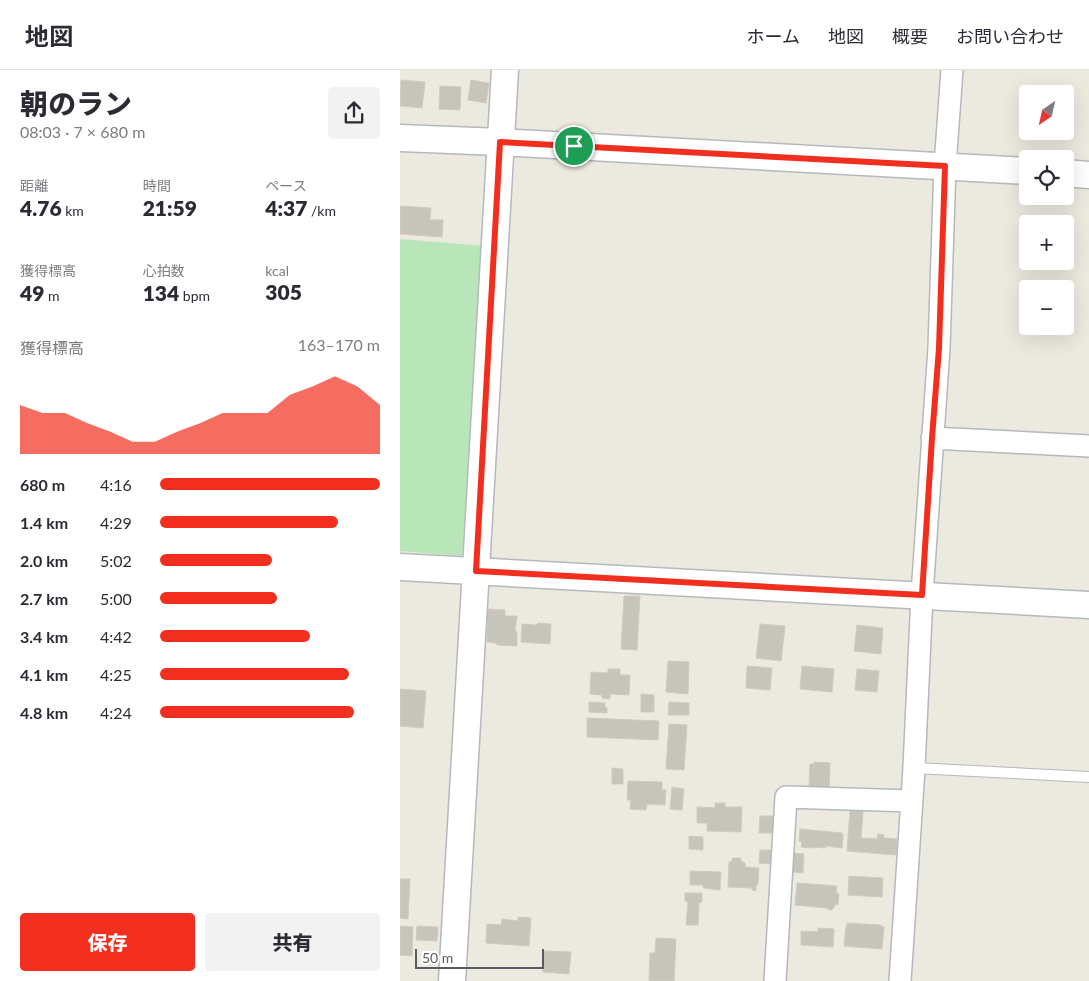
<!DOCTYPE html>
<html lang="ja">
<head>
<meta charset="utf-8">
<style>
  body { margin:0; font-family:Lato,"Noto Sans JP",sans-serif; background:#f2f2f3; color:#2b2b33; height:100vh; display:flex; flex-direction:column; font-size:19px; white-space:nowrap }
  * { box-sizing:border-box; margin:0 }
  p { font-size:16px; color:#7c7c81 }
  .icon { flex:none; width:28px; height:28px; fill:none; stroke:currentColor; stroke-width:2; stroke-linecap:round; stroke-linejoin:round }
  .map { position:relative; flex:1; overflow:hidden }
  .details { display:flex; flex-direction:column; background:#fff; width:400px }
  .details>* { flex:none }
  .needle { width:32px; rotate:214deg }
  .buttons { position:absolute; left:619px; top:15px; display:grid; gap:10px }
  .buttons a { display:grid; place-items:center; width:55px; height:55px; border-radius:5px; background:#fff; box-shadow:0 5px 20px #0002; font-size:25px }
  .scale { position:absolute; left:15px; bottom:12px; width:129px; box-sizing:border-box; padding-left:5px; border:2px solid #585c61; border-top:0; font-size:14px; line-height:18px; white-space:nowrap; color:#585c61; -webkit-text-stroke:4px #fff; paint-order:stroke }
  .pin { position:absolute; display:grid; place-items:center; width:42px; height:42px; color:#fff; margin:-21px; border:2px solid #fff; border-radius:50%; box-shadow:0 1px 5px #0007 }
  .round { display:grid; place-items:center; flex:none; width:52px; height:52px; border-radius:5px; background:#f2f2f3 }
  .overview { display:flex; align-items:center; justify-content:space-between; height:85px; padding:0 20px }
  h1 { font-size:28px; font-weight:800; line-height:38px }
  .metrics { display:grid; grid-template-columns:repeat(3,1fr); gap:8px; height:85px; padding:5px 20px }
  .metrics div { display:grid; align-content:center }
  .metrics b { font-size:21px; font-weight:800 }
  .metrics small { font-size:14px; font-weight:400 }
  .metrics p { font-size:14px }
  .chart { height:140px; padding:10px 20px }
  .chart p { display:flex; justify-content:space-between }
  .chart svg { width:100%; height:90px; margin-top:5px; fill:#f22f1f; opacity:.7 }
  .button { display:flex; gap:10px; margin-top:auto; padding:10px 20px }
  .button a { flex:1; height:58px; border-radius:5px; background:#f22f1f; color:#fff; font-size:20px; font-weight:800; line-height:58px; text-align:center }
  .button a+a { background:#f2f2f3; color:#2b2b33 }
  ul { padding:0 20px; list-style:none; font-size:16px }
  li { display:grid; grid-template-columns:80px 60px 1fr; align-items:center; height:38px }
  li i { height:12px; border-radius:6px; background:#f22f1f }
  header { display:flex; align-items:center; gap:30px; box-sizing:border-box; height:70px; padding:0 25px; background:#fff; border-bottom:1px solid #e1e1e2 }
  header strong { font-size:24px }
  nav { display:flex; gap:28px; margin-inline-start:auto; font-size:18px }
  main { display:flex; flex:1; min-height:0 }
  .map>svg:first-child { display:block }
  .green { fill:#b9e6b9 }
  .building { fill:#c7c4bc; stroke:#d1cbbd }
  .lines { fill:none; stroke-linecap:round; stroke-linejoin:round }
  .service-casing { stroke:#b5b8bd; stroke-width:12 }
  .minor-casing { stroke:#b5b8bd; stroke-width:24 }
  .tertiary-casing { stroke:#b5b8bd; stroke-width:29 }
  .service { stroke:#fff; stroke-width:10 }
  .minor { stroke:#fff; stroke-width:21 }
  .tertiary { stroke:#fff; stroke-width:26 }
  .route-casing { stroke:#fff; stroke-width:10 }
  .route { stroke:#f22f1f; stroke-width:6 }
</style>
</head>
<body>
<header>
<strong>地図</strong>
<nav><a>ホーム</a><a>地図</a><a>概要</a><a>お問い合わせ</a></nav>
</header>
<main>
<section class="details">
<div class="overview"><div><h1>朝のラン</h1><p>08:03 · 7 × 680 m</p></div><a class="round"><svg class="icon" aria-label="share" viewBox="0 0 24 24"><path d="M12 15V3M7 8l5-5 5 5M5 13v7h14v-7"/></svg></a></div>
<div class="metrics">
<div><p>距離</p><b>4.76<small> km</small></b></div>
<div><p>時間</p><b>21:59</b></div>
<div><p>ペース</p><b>4:37<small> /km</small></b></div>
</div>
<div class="metrics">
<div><p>獲得標高</p><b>49<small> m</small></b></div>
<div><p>心拍数</p><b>134<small> bpm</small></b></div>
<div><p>kcal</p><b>305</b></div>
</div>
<div class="chart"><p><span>獲得標高</span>163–170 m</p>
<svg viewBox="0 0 160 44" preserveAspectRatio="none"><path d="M0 44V20L10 24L20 24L30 29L40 33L50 38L60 38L70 33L80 29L90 24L100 24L110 24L120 15L130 11L140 6L150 11L160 20V44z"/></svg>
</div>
<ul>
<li><b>680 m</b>4:16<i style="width:100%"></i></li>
<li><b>1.4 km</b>4:29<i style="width:81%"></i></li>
<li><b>2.0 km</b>5:02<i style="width:51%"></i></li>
<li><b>2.7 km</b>5:00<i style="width:53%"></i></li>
<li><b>3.4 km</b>4:42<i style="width:68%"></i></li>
<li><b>4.1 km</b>4:25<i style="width:86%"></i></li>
<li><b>4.8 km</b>4:24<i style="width:88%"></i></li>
</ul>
<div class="button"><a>保存</a><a>共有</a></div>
</section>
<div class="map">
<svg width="689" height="911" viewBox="0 0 689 911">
  <rect width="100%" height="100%" fill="#ece9df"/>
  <!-- green -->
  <path class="green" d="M0 169 85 176 62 486 0 481Z"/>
  <!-- building -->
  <path class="building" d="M1 10 25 12 22 38 0 36Z
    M71 10 89 13 86 33 68 30Z
    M40 16 61 17 60 40 39 39Z
    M0 136 31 138 30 150H43L42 167 0 164Z
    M224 526H240L237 580 221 579Z
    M87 539 105 540V546H117L115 561 117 562V576L97 575 96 573 87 572 88 553 86 552Z
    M138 553 151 554 150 574 121 572 122 554 136 555Z
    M360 554 385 556 381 591 356 588Z
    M457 555 483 558 481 584 454 581Z
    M268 591 289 592 288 624 266 622Z
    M347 596 372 598 370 620 346 618Z
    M402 596 434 599 432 622 400 619Z
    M208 599H220V605H230L229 625 210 624V629L202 628V625L190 624 191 602 208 603Z
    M457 599 479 601 477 622 455 620Z
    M0 619 26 621 23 658 0 656Z
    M241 624 254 625V642H241Z
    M189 632 205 633V637L207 638V643L189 642Z
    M269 632 289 633V645H268Z
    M187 648 259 651 258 670 187 667Z
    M269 654 287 655 284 700 266 699Z
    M414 692 430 693 429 719 409 718 410 694H414Z
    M212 698 223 699V714H212Z
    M228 711 262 712V720H266L265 735 247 734 246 740 230 739 231 730H227Z
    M272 717 284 719 282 740 270 739Z
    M315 733H325V737H342L341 762 307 761V753H297V737L315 738Z
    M450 740 463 741 461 768 477 769 478 764 484 765V768L497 769 496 785 447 781Z
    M360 746H374L373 763H359Z
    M400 759 442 763 443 766 442 778 426 776 425 778 414 777 413 778 401 777 402 772 399 771Z
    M289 766 303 767V780L289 779Z
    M360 780H373L372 794 359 793Z
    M393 783 404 784 403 803 392 802Z
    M332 788H341V791L345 793V797L359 798 358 814 356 816V821L352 820V818L328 817 329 792H332Z
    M290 801 321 802 320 820 304 818 302 815H290Z
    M449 806 483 808 482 827 448 825Z
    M0 809H10L8 849 0 848Z
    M397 813 437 816 436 823 439 824 438 835 436 834 432 840H430L427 838 395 835Z
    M285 823H302V832L299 833 298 855H286L288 832 285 831Z
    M118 847 131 848 129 876 86 873 87 854 101 855 102 849 118 851Z
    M447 853 480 855 484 857 482 879 444 876 446 857H447Z
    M0 856 13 857 12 886 0 885Z
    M17 856 38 857 37 871 16 870Z
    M418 858 434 859 433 877 401 875V861L418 862Z
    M256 868 276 869 274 911H249L250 883H255Z
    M144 881 171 882 169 904 143 902Z"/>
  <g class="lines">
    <!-- service casing -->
    <g class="service-casing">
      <path id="service" d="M514 698 689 707"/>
    </g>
    <!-- minor casing -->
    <g class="minor-casing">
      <path id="minor" d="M532 368 689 376
        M375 911 386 727 511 731
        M500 911 514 698 522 525 539 278 545 96 552 0"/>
    </g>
    <!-- tertiary casing -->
    <g class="tertiary-casing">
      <path id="tertiary" d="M0 68 100 72 628 101
        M665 103 689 105
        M0 497 689 535
        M52 911 105 0"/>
    </g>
    <!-- service -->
    <use href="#service" class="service"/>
    <!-- minor -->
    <use href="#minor" class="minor"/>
    <!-- tertiary -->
    <use href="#tertiary" class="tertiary"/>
  </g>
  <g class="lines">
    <!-- route casing -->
    <g class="route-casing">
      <path id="route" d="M100 72 545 96 539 278 532 368 522 525 76 501Z"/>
    </g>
    <!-- route -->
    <use href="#route" class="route"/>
  </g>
</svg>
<div class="buttons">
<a><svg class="needle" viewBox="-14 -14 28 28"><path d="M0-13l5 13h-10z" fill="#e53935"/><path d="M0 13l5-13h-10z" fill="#7c7c81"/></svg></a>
<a><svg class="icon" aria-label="locate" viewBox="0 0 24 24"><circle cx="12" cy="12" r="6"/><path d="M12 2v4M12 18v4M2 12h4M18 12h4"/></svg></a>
<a>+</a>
<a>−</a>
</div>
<div class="scale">50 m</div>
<div class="pin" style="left:174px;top:76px;background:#1e9e55"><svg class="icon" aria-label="arrive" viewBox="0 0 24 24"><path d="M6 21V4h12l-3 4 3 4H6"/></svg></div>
</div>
</main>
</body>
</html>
